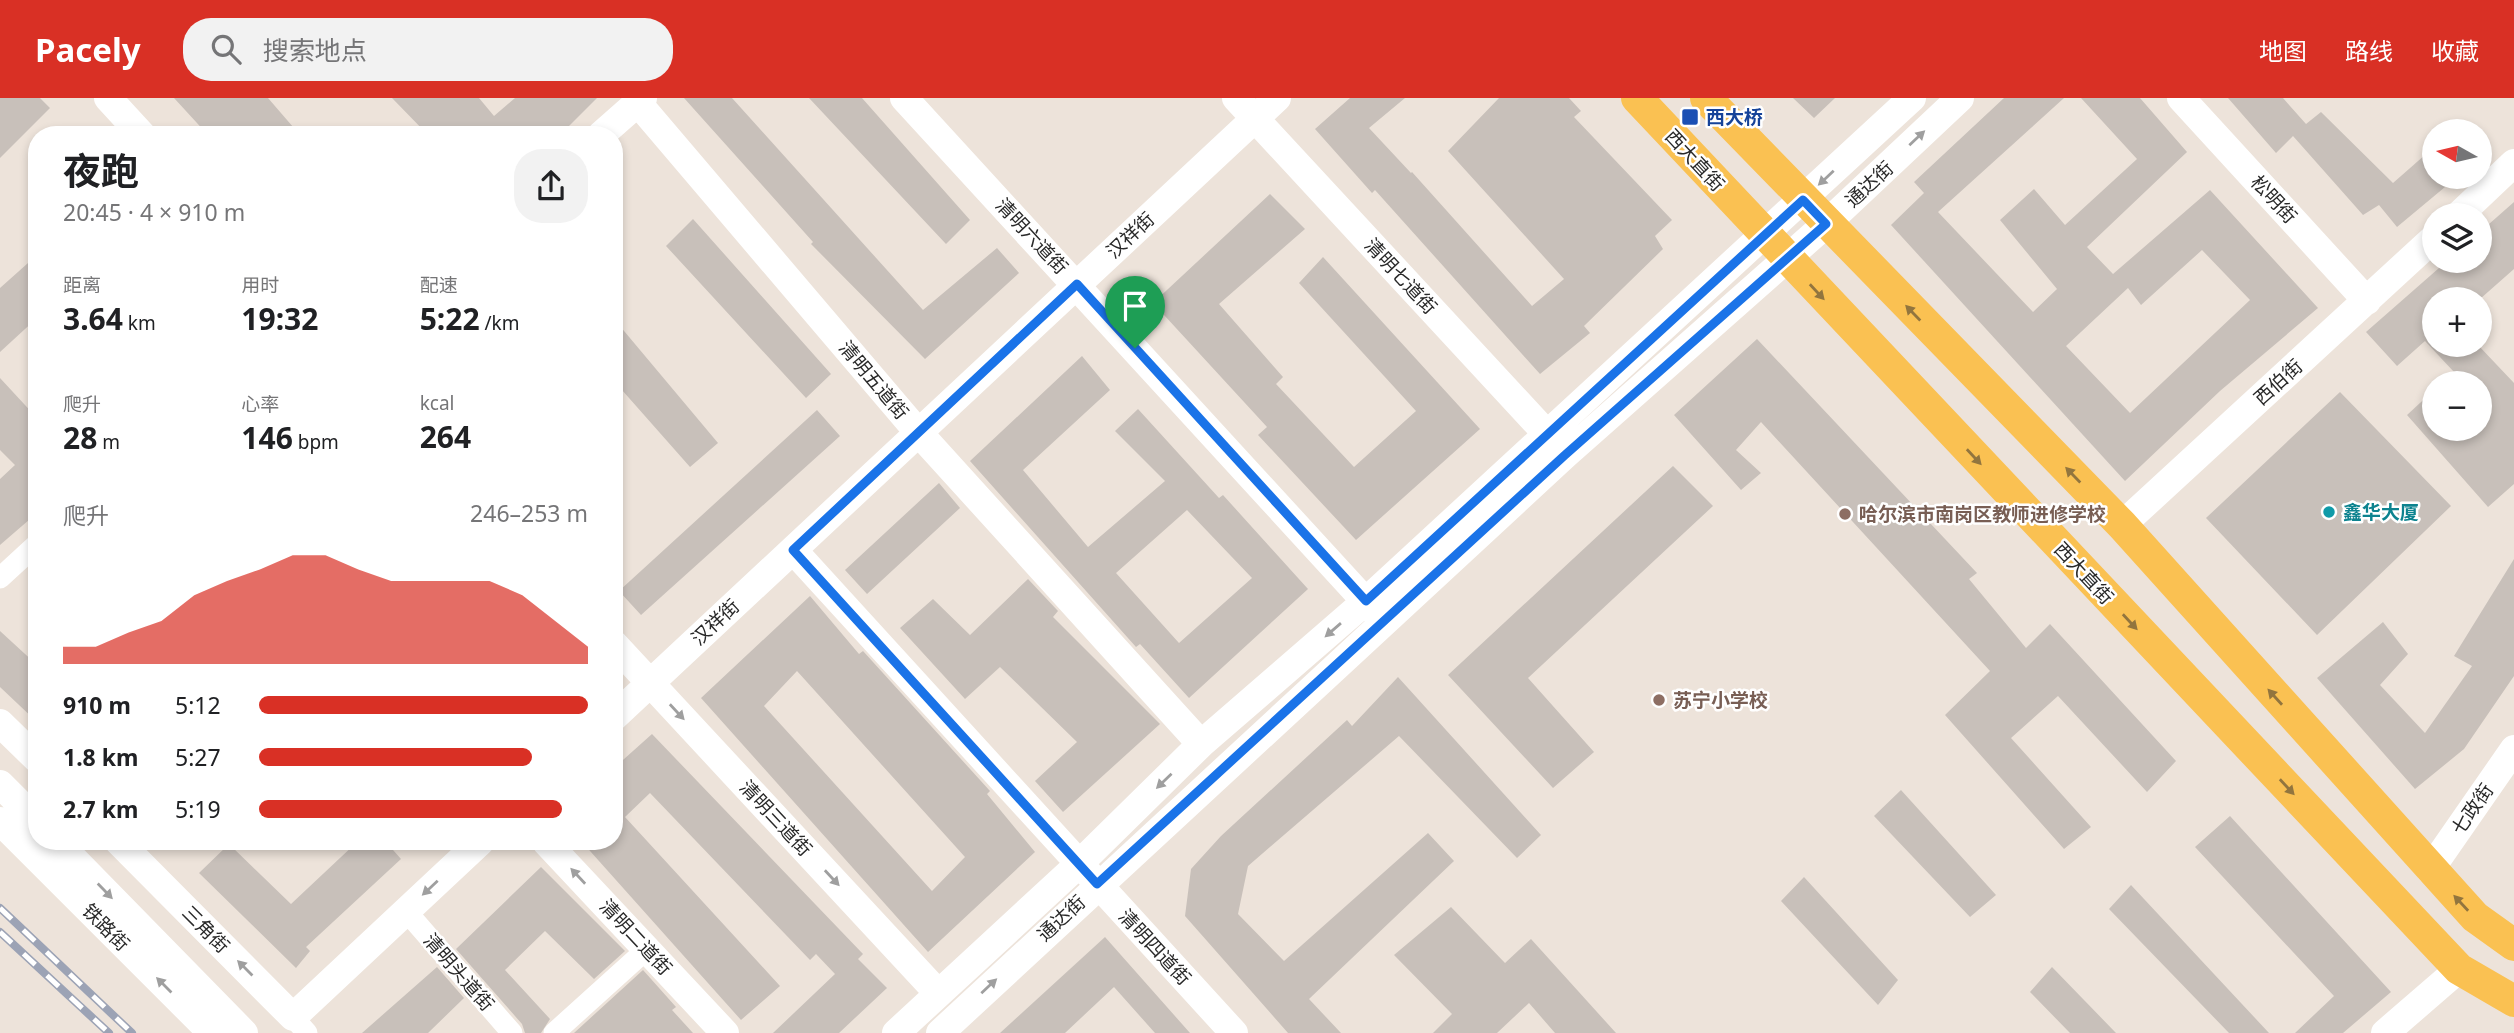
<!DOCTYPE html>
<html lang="zh">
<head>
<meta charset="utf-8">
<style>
  body { margin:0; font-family:"Noto Sans","Noto Sans SC",sans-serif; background:#f2f2f2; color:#202124; height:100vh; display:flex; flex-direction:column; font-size:26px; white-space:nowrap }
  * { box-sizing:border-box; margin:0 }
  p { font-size:23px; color:#757577 }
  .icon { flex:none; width:38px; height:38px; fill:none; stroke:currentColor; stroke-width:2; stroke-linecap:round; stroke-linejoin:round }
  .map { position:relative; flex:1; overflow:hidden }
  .drawer { position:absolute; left:28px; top:28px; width:595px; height:724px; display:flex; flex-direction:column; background:#fff; border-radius:28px; box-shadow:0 4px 10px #0003 }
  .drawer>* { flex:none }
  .needle { width:46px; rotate:278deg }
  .tools { position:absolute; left:2422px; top:21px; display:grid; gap:14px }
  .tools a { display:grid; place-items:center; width:70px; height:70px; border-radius:50%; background:#fff; box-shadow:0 4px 10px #0003; font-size:35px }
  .pin { position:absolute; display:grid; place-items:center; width:60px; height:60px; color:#fff; margin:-72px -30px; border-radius:50% 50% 50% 0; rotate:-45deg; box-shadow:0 0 7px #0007 }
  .pin .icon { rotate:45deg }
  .round { display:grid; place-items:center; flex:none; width:74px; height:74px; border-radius:28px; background:#f2f2f2 }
  .headline { display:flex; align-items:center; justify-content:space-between; height:119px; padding:0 35px }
  h1 { font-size:38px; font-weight:700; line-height:52px }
  .figures { display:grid; grid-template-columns:repeat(3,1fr); gap:10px; height:119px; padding:7px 35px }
  .figures div { display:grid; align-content:center }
  .figures b { font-size:30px; font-weight:700 }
  .figures small { font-size:19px; font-weight:400 }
  .figures p { font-size:19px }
  .chart { height:196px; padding:14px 35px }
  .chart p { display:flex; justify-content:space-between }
  .chart svg { width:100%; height:126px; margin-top:7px; fill:#d93025; opacity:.7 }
  ul { padding:0 35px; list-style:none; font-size:23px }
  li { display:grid; grid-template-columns:112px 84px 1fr; align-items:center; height:52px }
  li i { height:18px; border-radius:9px; background:#d93025 }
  header { display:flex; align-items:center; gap:42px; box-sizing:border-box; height:98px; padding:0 35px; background:#d93025; color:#fff }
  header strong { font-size:33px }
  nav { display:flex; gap:38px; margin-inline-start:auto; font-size:24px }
  .search { width:490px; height:63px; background:#f2f2f2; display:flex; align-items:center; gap:18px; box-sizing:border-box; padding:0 24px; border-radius:28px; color:#757577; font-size:26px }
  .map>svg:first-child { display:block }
  .building { fill:#c8c0ba; fill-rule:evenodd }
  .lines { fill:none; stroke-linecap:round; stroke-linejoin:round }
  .street { stroke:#fff; stroke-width:21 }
  .secondary { stroke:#fff; stroke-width:28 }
  .primary { stroke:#fac152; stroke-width:32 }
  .rail-casing { stroke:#9ca3b5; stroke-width:8 }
  .rail { stroke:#fff; stroke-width:5; stroke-dasharray:16; stroke-linecap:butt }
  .oneway { fill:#9f9f9f }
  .oneway2 { fill:#92753e }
  .route-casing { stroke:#fff; stroke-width:14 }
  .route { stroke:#1a73e8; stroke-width:9 }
  .transit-dot { fill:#1a4fb4; stroke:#fff; stroke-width:2.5 }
  .culture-dot { fill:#0f9aa8; stroke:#fff; stroke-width:2.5 }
  .education-dot { fill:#8d6e63; stroke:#fff; stroke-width:2.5 }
  .labels { text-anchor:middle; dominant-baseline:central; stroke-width:5; stroke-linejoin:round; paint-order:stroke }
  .transit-label { font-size:19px; font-weight:bold; fill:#164399; stroke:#fff; text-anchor:start }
  .street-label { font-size:19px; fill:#292929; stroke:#fff }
  .culture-label { font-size:19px; font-weight:bold; fill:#0d838f; stroke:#fff; text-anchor:start }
  .education-label { font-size:19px; font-weight:bold; fill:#785e54; stroke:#fff; text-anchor:start }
</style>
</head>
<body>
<header>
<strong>Pacely</strong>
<div class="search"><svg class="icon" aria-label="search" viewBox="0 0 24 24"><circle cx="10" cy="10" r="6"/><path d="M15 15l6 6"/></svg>搜索地点</div>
<nav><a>地图</a><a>路线</a><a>收藏</a></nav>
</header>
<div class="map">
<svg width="2514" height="935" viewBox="0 0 2514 935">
  <rect width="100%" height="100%" fill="#ede3da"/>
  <!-- building -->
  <path class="building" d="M0 0H40L50 10 0 60Z
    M174 0H268L300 37H208Z
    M392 0H479L494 18 515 0H597L560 37H428Z
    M684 0H732L923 212 997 150 1019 175 925 261 811 146 813 144Z
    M809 0H862L970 122 946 146Z
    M1350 0H1405L1369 30 1411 75 1412 74 1532 208 1564 181 1448 53 1499 0H1569L1581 13 1574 19 1672 122 1655 138 1663 151 1584 228 1590 235 1540 276 1375 92 1372 95 1315 31Z
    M1793 0H1835L1814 20Z
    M2004 0H2064L1938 114 2033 214 2057 191 2000 122 2034 91 2065 127 2137 61 2081 0H2140L2187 54 2087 149 2113 176 2210 92 2318 210 2220 293 2125 383 1891 127 1924 95 1914 84ZM2202 152 2250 202 2130 315 2066 248 2128 190 2141 207Z
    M2228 0H2283L2306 26 2321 14 2393 85 2434 49V79H2457L2397 129 2379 107 2363 117 2293 38 2276 55Z
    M1270 96 1305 131 1219 206 1283 279 1276 286 1354 369 1416 313 1299 185 1323 159 1480 331 1356 442 1258 337 1267 329 1153 205Z
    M2514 104V171L2480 201H2434V247H2478L2514 285V386L2488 409 2407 317 2434 292V331H2480V285H2442L2454 274 2425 243 2397 268 2366 234 2447 163H2480V134Z
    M693 121 831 276 806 300 666 148Z
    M37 157V220L0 254V190Z
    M614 221 718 345 690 369 614 283Z
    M1757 241 1977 475 1969 481 2026 550 2050 526 2176 663 2147 694 2058 598 2011 640 2091 729 2064 751 1945 617 1990 573 1761 324 1736 352 1761 375 1741 392 1674 317Z
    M1082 258 1110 292 1023 372 1088 449 1165 383 1115 333 1138 311 1219 400 1223 397 1308 491 1189 600 1140 546 1136 549 970 363ZM1187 412 1252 480 1179 545 1116 475Z
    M0 280 37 320V415L0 447V381L15 367 0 352Z
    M2340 294 2451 408 2317 537 2206 420Z
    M817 312 840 338 641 517 619 493Z
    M1673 368 1713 408 1528 580 1594 654 1553 690 1448 577Z
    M939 385 960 410 867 496 845 472Z
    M2514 461V578L2464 651 2415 691 2317 580 2383 524 2408 556 2380 587 2425 635 2472 568 2454 558Z
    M1028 481 1058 513 1053 519 1160 626 1063 714 1035 683 1077 644 1000 569 965 601 900 530 933 501 970 537Z
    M810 498 859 556 863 553 990 693 987 696 1035 754 928 854 701 600ZM797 573 965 759 932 793 764 608Z
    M0 533 37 567V624L0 589Z
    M1398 579 1541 737 1517 760 1399 638 1248 768 1238 816 1284 863 1428 735 1454 763 1309 901 1341 935H1288L1185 818 1191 771 1221 738 1347 622 1352 628Z
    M652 636 863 856 858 861 887 890 839 935H773L835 876 816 856 810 862 650 695 625 719 780 888 741 922 582 744H614V670Z
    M1901 692 1996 797 1970 819 1874 718Z
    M2230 718 2391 894 2343 935H2295L2334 898 2195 749Z
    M357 744H386L401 761 306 849 310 853 296 870 199 775 229 746 291 806Z
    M541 769 625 853 594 881 545 833 505 872 550 921 541 935H525L522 926 456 851Z
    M1804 779 1898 882 1878 907 1781 803Z
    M2131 787 2269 935H2229L2109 811Z
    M1451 809 1505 865 1531 841 1616 935H1555L1529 905 1497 935H1433L1452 916 1394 857Z
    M1105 839 1190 935H1155L1114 889 1065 935H1000Z
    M437 869 464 900 428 935H362Z
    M2052 869 2116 935H2070L2030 894Z
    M643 872 676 909 672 912 693 935H574Z"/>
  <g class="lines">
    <!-- street -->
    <path class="street" d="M0 480 37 446
      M406 813 512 935
      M293 919 307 935
      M554 935 647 851"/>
    <!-- secondary -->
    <path class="secondary" d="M108 0 142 37
      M904 0 1378 517
      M1236 0 1559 349
      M2181 0 2367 203
      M638 5 918 334 1201 646
      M601 37 643 0
      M2459 117 2514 65
      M2122 427 2434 140
      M793 452 1234 935
      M614 546 938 895
      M614 619 1277 0
      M0 625 37 661
      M0 686 37 723
      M0 723 212 935
      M57 744 244 935
      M119 744 293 919 480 744
      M546 744 725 935
      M2430 772 2514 651
      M896 935 1079 766 1201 646 1366 503 1912 0
      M940 935 1565 357 1826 126 1960 0
      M2385 935 2459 871"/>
    <!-- primary -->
    <path class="primary" d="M1637 0 2459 871 2514 903
      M1706 0 2122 427 2475 819 2514 847"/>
    <!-- rail casing -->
    <g class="rail-casing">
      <path id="rail" d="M0 810 132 935
        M0 834 109 935"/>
    </g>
    <!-- rail -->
    <use href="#rail" class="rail"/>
  </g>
  <!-- one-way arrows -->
  <defs><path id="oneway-solid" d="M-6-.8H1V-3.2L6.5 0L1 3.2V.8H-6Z" transform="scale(1.75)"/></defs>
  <g class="oneway">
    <use href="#oneway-solid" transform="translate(1917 40) rotate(-43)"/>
    <use href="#oneway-solid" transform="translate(1826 80) rotate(137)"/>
    <use href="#oneway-solid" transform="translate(1333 532) rotate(139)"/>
    <use href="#oneway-solid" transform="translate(677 614) rotate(47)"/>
    <use href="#oneway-solid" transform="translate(1164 683) rotate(136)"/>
    <use href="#oneway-solid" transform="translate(578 778) rotate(-133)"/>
    <use href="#oneway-solid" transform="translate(832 780) rotate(47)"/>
    <use href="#oneway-solid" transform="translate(430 790) rotate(137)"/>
    <use href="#oneway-solid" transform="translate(105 793) rotate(46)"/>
    <use href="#oneway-solid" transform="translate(245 870) rotate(-135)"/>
    <use href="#oneway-solid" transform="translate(164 887) rotate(-135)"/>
    <use href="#oneway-solid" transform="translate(989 888) rotate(-43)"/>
  </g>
  <g class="oneway2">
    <use href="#oneway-solid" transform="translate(1817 194) rotate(47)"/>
    <use href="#oneway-solid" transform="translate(1913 215) rotate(-134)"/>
    <use href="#oneway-solid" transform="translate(1974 359) rotate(47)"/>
    <use href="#oneway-solid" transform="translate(2073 377) rotate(-134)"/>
    <use href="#oneway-solid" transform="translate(2130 524) rotate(47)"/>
    <use href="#oneway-solid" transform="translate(2275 599) rotate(-132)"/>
    <use href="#oneway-solid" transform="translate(2287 689) rotate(47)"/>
    <use href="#oneway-solid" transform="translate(2461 805) rotate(-133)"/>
  </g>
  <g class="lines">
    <!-- route casing -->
    <g class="route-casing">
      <path id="route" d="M1803 102 1826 126 1565 357 1097 786 793 452 1077 186 1366 503Z"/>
    </g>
    <!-- route -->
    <use href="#route" class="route"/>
  </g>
  <!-- markers -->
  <rect class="transit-dot" x="1681" y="10" width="18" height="18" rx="3.5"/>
  <circle class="culture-dot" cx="2329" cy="414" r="7"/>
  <g class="education-dot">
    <circle cx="1845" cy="416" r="7"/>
    <circle cx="1659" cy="602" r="7"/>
  </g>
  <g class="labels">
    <!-- transit labels -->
    <g class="transit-label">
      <text x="1706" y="19">西大桥</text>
    </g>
    <!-- street labels -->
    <g class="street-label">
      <text transform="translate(1695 62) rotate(47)">西大直街</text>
      <text transform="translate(1869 86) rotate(-43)">通达街</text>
      <text transform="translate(2274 101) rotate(47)">松明街</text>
      <text transform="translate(1130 137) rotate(-43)">汉祥街</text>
      <text transform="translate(1032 138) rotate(47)">清明六道街</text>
      <text transform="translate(1401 178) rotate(47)">清明七道街</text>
      <text transform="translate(874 282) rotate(50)">清明五道街</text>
      <text transform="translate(2278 284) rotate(-42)">西伯街</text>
      <text transform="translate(2084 475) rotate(47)">西大直街</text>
      <text transform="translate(715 524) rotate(-43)">汉祥街</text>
      <text transform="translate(2472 711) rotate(-55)">七政街</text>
      <text transform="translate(776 720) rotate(47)">清明三道街</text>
      <text transform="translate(1061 820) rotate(-43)">通达街</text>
      <text transform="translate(106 829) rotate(45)">铁路街</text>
      <text transform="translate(206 831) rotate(45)">三角街</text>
      <text transform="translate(636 839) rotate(47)">清明二道街</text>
      <text transform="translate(1155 849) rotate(47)">清明四道街</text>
      <text transform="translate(459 874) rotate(49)">清明头道街</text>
    </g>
    <!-- culture labels -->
    <g class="culture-label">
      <text x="2343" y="414">鑫华大厦</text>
    </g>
    <!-- education labels -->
    <g class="education-label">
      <text x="1859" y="416">哈尔滨市南岗区教师进修学校</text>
      <text x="1673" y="602">苏宁小学校</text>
    </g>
  </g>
</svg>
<div class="tools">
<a><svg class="needle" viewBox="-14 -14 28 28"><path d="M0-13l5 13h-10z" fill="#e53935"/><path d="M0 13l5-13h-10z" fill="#757577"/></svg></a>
<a><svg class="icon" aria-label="layers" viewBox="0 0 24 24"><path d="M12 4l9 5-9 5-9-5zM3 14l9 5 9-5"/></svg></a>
<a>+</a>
<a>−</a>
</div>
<div class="pin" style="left:1135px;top:250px;background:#1e9e55"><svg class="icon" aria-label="arrive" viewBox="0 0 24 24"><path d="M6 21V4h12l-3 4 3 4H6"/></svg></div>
<section class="drawer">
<div class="headline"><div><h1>夜跑</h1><p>20:45 · 4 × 910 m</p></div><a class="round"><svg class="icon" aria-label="share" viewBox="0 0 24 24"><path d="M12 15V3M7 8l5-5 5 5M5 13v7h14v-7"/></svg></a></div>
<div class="figures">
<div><p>距离</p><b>3.64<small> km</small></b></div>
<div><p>用时</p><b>19:32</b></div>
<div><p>配速</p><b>5:22<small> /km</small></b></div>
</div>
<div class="figures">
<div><p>爬升</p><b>28<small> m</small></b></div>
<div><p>心率</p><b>146<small> bpm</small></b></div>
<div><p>kcal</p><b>264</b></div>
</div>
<div class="chart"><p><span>爬升</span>246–253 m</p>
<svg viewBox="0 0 160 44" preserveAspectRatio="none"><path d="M0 44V38L10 38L20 33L30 29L40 20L50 15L60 11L70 6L80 6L90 11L100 15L110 15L120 15L130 15L140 20L150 29L160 38V44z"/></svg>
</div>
<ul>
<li><b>910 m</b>5:12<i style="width:100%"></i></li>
<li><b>1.8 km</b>5:27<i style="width:83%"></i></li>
<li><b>2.7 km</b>5:19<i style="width:92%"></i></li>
</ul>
</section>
</div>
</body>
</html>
